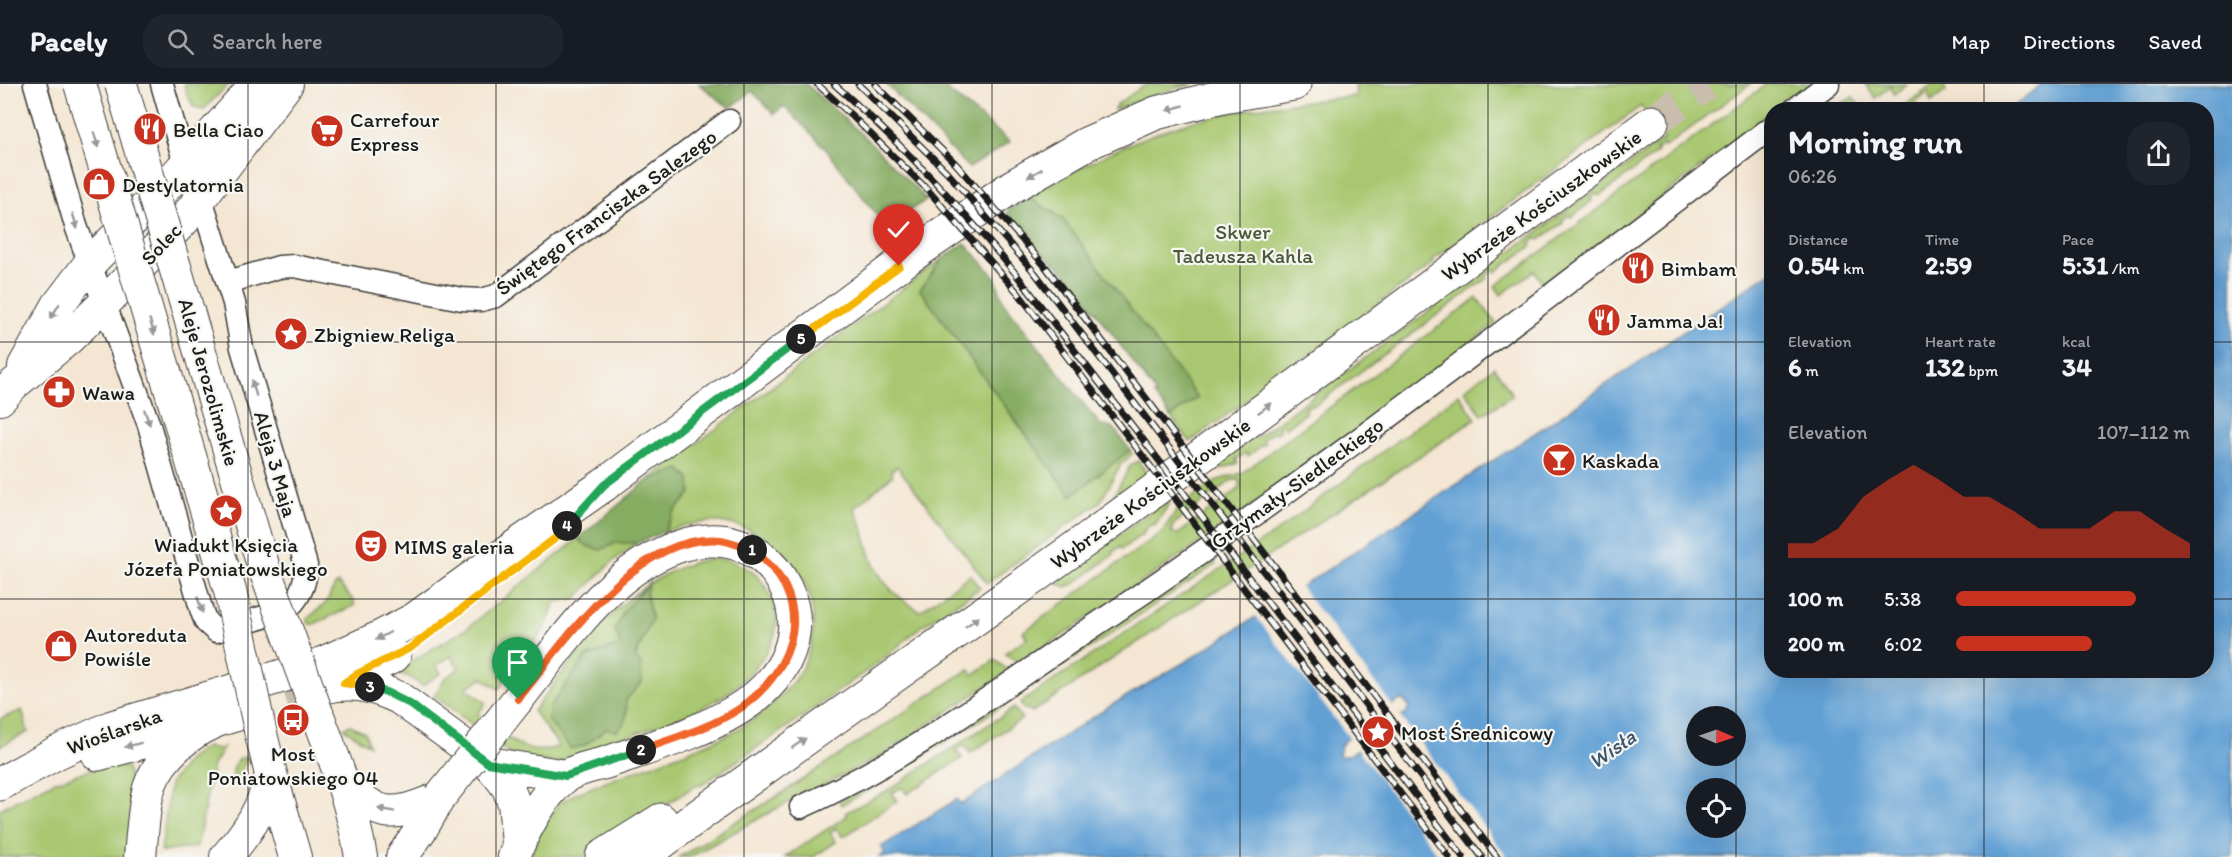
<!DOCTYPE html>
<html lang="en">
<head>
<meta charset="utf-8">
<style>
  body { margin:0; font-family:Itim,sans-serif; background:#20242c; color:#f1f3f6; height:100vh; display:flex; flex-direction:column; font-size:22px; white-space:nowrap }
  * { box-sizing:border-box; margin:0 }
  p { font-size:20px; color:#9ea1a6 }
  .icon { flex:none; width:33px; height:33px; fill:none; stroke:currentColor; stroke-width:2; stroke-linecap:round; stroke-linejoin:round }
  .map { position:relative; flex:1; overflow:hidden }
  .details { position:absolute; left:1764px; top:18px; width:450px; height:576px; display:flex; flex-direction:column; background:#171b24; border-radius:24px; box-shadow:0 6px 24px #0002 }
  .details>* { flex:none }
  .needle { width:39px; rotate:92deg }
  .fabs { position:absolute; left:1686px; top:622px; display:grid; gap:12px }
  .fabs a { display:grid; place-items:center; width:60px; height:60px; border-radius:50%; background:#171b24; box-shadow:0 6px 24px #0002; font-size:30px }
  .pin { position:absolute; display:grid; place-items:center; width:51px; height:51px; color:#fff; margin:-62px -26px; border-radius:50% 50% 50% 0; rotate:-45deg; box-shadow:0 0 6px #0007 }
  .pin .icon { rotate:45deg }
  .km { position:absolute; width:30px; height:30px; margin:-15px; border-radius:50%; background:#222; color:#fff; font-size:16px; line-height:30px; text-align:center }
  .round { display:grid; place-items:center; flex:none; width:63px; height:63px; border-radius:24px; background:#20242c }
  .summary { display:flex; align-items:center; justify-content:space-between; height:102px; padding:0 24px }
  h1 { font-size:33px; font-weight:700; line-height:45px }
  .stats { display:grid; grid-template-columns:repeat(3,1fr); gap:9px; height:102px; padding:6px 24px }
  .stats div { display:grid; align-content:center }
  .stats b { font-size:26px; font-weight:700 }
  .stats small { font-size:16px; font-weight:400 }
  .stats p { font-size:16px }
  .chart { height:168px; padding:12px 24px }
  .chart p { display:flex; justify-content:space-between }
  .chart svg { width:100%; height:108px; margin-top:6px; fill:#c8321e; opacity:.7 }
  ul { padding:0 24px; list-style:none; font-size:20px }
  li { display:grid; grid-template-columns:96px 72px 1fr; align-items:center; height:45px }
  li i { height:15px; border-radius:8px; background:#c8321e }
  header { display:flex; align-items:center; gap:36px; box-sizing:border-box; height:84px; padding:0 30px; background:#171b24; border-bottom:2px solid #363941 }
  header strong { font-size:28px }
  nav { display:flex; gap:33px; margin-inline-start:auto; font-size:21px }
  .search { width:420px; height:54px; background:#20242c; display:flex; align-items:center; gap:15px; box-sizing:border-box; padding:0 21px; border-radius:24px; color:#9ea1a6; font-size:22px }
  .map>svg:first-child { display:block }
  .green { fill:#a8c76f; stroke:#627246; stroke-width:1.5; fill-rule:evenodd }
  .forest { fill:#86ac62; stroke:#51643f; stroke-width:1.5 }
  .water { fill:#62a0d4; stroke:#3f5e78; stroke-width:1.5; fill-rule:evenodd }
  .pier { fill:#f4e6d2 }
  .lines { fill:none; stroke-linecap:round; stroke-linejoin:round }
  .secondary-tunnel { stroke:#c9beae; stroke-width:32; stroke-dasharray:32 16; stroke-linecap:butt }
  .primary-tunnel { stroke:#c9beae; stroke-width:33; stroke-dasharray:33 16; stroke-linecap:butt }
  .street-casing { stroke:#3c3a37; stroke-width:25 }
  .secondary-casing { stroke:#3c3a37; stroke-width:34 }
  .primary-casing { stroke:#3c3a37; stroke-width:35 }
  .street { stroke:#fff; stroke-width:22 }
  .secondary { stroke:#fff; stroke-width:32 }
  .primary { stroke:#fff; stroke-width:33 }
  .rail-casing { stroke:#1c1c1c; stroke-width:7 }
  .rail { stroke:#f6f6f2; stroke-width:4.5; stroke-dasharray:14; stroke-linecap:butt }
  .secondary-bridge-casing { stroke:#3c3a37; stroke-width:34; stroke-linecap:butt }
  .secondary-bridge { stroke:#fff; stroke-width:32 }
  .oneway { fill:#999 }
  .split-1-casing { stroke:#fff; stroke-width:12 }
  .split-2-casing { stroke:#fff; stroke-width:12 }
  .split-3-casing { stroke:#fff; stroke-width:12 }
  .split-4-casing { stroke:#fff; stroke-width:12 }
  .split-5-casing { stroke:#fff; stroke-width:12 }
  .split-6-casing { stroke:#fff; stroke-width:12 }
  .split-1 { stroke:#f0652b; stroke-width:8 }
  .split-2 { stroke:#f0652b; stroke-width:8 }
  .split-3 { stroke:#22a559; stroke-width:8 }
  .split-4 { stroke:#f5b400; stroke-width:8 }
  .split-5 { stroke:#22a559; stroke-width:8 }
  .split-6 { stroke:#f5b400; stroke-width:8 }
  .grid { fill:none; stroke:#1c1c1c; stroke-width:1.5; stroke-opacity:0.55 }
  .labels { text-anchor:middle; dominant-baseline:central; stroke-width:4.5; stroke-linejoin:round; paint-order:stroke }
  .poi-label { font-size:21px; fill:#1c1c1c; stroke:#f6f6f2; text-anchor:start }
  .street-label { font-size:21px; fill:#1c1c1c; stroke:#f6f6f2 }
  .park-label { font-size:21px; fill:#4d5839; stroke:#f6f6f2 }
  .water-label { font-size:22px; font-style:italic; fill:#3c576f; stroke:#f6f6f2 }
</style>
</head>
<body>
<header>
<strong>Pacely</strong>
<div class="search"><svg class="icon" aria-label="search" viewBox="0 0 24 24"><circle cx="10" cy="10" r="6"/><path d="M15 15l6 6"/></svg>Search here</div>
<nav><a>Map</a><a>Directions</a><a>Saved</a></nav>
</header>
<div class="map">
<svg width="2232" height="773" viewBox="0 0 2232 773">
  <rect width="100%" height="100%" fill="#f6f6f2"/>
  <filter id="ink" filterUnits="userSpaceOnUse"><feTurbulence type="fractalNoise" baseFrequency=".0167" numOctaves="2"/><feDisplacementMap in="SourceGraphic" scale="12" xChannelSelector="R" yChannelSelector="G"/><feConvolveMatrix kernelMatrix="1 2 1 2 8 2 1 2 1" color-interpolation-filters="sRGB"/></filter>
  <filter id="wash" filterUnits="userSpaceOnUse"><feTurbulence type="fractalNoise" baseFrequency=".008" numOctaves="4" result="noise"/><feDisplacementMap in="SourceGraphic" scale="24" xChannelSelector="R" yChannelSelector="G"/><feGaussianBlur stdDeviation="1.35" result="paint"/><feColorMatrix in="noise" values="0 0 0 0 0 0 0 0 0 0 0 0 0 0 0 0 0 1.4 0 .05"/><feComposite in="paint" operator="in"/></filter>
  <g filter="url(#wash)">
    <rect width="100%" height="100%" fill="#f4e6d2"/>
    <!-- green -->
    <path class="green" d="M184 0H229L204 25 194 23 188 13Z
      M1152 0H1193L1160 9 1114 26 1116 21 1142 3Z
      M1355 0H1750L1668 61 1665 63 1663 61 1656 66 1657 69 1599 112 1597 110 1591 114 1592 117 1571 133 1568 131 1562 137 1563 139 1539 156 1537 154 1530 159 1532 162 1495 188 1493 186 1486 192 1487 194 1314 322 1312 320 1304 325 1306 328 1286 344 1283 340 1278 343 1280 347 1277 349 1275 347 1263 355 1265 359 1248 372 1246 369 1236 375 1238 379 1213 388 1210 384 1256 351 1257 353 1664 55 1641 22 1433 176 1434 179 1190 358 1171 333 1197 314 1054 128 1047 126 1028 113C1073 87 1118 62 1168 45 1228 24 1294 19 1356 12Z
      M1767 0H1813L1779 25 1772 26 1771 31 1544 201 1534 187 1501 211 1495 202Z
      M1865 0H1907L1894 10 1891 2 1875 14Z
      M1933 0H1943L1946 7 1931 18 1926 5Z
      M1924 7 1925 11 1915 19 1917 25H1905L1904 22Z
      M1853 13 1862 25H1833Z
      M943 174 920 206 1071 412 1130 366 1132 370 1121 380 1101 417 987 499 897 382 891 387 893 391 854 424C864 440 865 455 871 473 879 498 898 514 920 527L970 491 980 504 919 544 886 573 808 629 700 702 698 700 584 773H530L539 751 559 719 575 710C605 698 635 687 665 676 715 657 758 643 792 599 840 537 802 452 726 439 705 435 684 441 664 448L674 428 691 409 680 385 648 396Z
      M1477 214 1496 239 1357 346 1198 460 1020 580 1005 569 1027 554 1023 548 1162 448 1178 424 1215 397 1242 389ZM1232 396H1238L1240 398 1239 405 1178 450 1171 449 1173 441Z
      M1494 283 1513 311 1482 331 1464 306Z
      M1459 310 1476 335 1032 628 1030 626 1024 625 1020 619 1276 448Z
      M1138 377 1148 390 1111 417 1130 382Z
      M1167 416 1170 419 1154 442 1152 440 1144 446 1145 448 1122 465 1120 463 1113 468 1114 470 1075 499 1066 503 1055 498Z
      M578 455C601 471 596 463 618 459 624 458 631 459 637 459L611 479 575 515 555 518C550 532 543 556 528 561L499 605 482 594 466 604 486 619 478 630C501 649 526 677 559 662L533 627C578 571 614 509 684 482 708 473 725 471 748 485 766 496 779 523 776 544 775 556 768 566 761 576 728 622 677 634 626 653 605 662 581 673 558 678 549 680 523 674 514 672 506 669 498 661 492 656 473 641 453 626 434 612L445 594 459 585 451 572 436 582 441 589 422 602 408 592 400 591 402 583 466 545ZM649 500 646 508 652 536 635 573 642 598 626 616 627 631 616 647 607 644 585 573 620 561Z
      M1212 474 1216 480 1031 603 1028 598Z
      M338 499 354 517V522L312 541 308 538V534L326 519 335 501Z
      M995 576 1009 587 878 674 774 726 690 773H679L779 711 969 585 973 591Z
      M1017 605 1021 610 877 701 841 721 839 717Z
      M1014 624 1022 635 970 669 964 661 956 667 962 674 907 710 902 703 892 709 897 717 843 753 836 744 830 749 836 758 813 773H785L847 732 845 729 885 708Z
      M22 626 28 648 0 662V635Z
      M350 641 365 648 369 661 343 644Z
      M206 663 220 665 224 663 213 681 197 763 161 768 170 699 188 676Z
      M248 672 235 701C231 687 232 675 248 672Z
      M113 678 126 683C137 705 128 749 126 773H0V725L53 698Z"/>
    <!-- forest -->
    <path class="forest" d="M699 0H806L870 58 927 116 887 139H883L825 64 784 22 774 30 752 7 730 24Z
      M886 0H940L1010 58 969 84Z
      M1028 113 1063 135 1197 313 1171 333 1154 311 1155 308 1070 193 1035 162 1007 128Z
      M965 159 995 193 1004 219 1101 342 1113 343 1130 366 1071 412 920 206 943 174Z
      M680 385 690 395 691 409 674 428 664 448 637 459H616L601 466 589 463 578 455 648 396Z
      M649 498 646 508 652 536 635 572 641 580 642 598 626 616C627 629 628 639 616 647L607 644 584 662 571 665 548 637 550 622 586 573 620 561 615 545 624 527Z"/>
    <!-- water -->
    <path class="water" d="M2043 0H2232V773H879L885 769 881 763 957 715 961 720 1110 622 1190 575 1251 536 1547 341 1771 188 1772 586H2206V26L2010 25ZM1403 616 1409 622 1406 629C1391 640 1356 675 1339 672L1341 661 1345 657 1398 617ZM1696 633H1736V672H1696ZM1696 705H1736V744H1696Z"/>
    <!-- pier -->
    <path class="pier" d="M1299 501 1394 624 1351 656 1254 530Z
      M1399 631 1507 773H1440L1357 664Z"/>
  </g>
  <g filter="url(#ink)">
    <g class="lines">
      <!-- secondary-tunnel -->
      <path class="secondary-tunnel" d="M240 630 326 603"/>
      <!-- primary-tunnel -->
      <path class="primary-tunnel" d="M1652 38 1706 0"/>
      <!-- street casing -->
      <g class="street-casing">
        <path id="street" d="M35 0 76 142 149 341 202 528 206 538 216 547 284 527C300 515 306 500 306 481L242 264 234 219 205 127 181 66 162 0
          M1794 26 1828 0
          M228 198 279 183 294 182 462 215 481 216 496 212 729 37
          M801 723C903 678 993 610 1085 548 1321 391 1545 215 1772 43"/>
      </g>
      <!-- secondary casing -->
      <g class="secondary-casing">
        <path id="secondary" d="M24 282 58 221 90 179 159 110 257 0
          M0 315 13 301 68 255 104 220 184 136 287 0
          M326 603C354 597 373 602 399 614L488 679 501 694 508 704 514 719 518 759
          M317 629C335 676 353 723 361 773
          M260 646 271 690 295 773
          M488 679 566 692
          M341 695C378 734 389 735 439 714
          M140 773C142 753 143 732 147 712 153 680 181 655 209 640 218 636 230 633 240 630
          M226 773C249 746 263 726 271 690
          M402 773 422 744 439 714
          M514 773C522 749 544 709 565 693 576 685 595 682 608 678 672 655 786 629 794 546 796 517 782 488 759 471 709 436 646 471 608 507 574 539 547 579 518 615"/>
      </g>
      <!-- primary casing -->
      <g class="primary-casing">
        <path id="primary" d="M344 599 358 590 394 572
          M98 670 210 640
          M0 700 56 669 112 643 319 581 379 554 415 535 516 462 604 401 908 174 1013 102 1086 60 1156 29 1223 12 1294 0
          M602 773 661 736
          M642 773C792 662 946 557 1097 448 1283 313 1467 175 1652 38"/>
      </g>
      <!-- street -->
      <use href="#street" class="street"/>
      <!-- secondary -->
      <use href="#secondary" class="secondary"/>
      <!-- primary -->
      <use href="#primary" class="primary"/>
      <!-- rail casing -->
      <g class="rail-casing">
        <path id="rail" d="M817 0 850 30 927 105 1019 210 1449 773
          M834 0C900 58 960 122 1016 190L1463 773
          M858 0 947 88 1035 189 1482 773
          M875 0 956 80 1045 182 1497 773"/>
      </g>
      <!-- rail -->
      <use href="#rail" class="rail"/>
      <!-- secondary-bridge casing -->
      <g class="secondary-bridge-casing">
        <path id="secondary-bridge" d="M80 0 230 507 260 646
          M121 0 262 478 317 629
          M439 714 518 615"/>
      </g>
      <!-- secondary-bridge -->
      <use href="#secondary-bridge" class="secondary-bridge"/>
    </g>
    <!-- one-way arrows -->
    <defs><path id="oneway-solid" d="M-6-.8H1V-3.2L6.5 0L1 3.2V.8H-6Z" transform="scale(1.5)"/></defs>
    <g class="oneway">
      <use href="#oneway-solid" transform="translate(1175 24) rotate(164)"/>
      <use href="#oneway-solid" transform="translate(96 56) rotate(74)"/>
      <use href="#oneway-solid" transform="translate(1035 89) rotate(150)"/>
      <use href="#oneway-solid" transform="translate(75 137) rotate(73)"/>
      <use href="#oneway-solid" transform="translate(55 227) rotate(121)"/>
      <use href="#oneway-solid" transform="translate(152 243) rotate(73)"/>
      <use href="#oneway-solid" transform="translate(254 304) rotate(-106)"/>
      <use href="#oneway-solid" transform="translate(1265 324) rotate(-36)"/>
      <use href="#oneway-solid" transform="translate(147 333) rotate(70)"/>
      <use href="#oneway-solid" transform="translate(200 521) rotate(72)"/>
      <use href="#oneway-solid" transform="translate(972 538) rotate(-36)"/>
      <use href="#oneway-solid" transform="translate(383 552) rotate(152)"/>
      <use href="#oneway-solid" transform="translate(799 659) rotate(-35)"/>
      <use href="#oneway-solid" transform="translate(133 661) rotate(165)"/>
      <use href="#oneway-solid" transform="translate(386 726) rotate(-170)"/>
    </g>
  </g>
  <g class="lines" filter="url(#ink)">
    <!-- split-1 casing -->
    <g class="split-1-casing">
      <path id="split-1" d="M518 615C564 558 637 448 721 456 732 458 742 462 752 466"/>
    </g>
    <!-- split-2 casing -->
    <g class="split-2-casing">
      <path id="split-2" d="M641 666C674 654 710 644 739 625 799 584 817 512 752 466"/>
    </g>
    <!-- split-3 casing -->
    <g class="split-3-casing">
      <path id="split-3" d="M370 603 386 608 410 620 488 679 566 692 641 666"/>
    </g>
    <!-- split-4 casing -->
    <g class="split-4-casing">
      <path id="split-4" d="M370 603 344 599 357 590 410 564 557 453 567 442"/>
    </g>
    <!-- split-5 casing -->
    <g class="split-5-casing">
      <path id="split-5" d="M567 442 604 401 801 255"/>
    </g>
    <!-- split-6 casing -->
    <g class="split-6-casing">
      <path id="split-6" d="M801 255 899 182"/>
    </g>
    <!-- split-1 -->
    <use href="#split-1" class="split-1"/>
    <!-- split-2 -->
    <use href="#split-2" class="split-2"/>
    <!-- split-3 -->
    <use href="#split-3" class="split-3"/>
    <!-- split-4 -->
    <use href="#split-4" class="split-4"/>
    <!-- split-5 -->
    <use href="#split-5" class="split-5"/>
    <!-- split-6 -->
    <use href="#split-6" class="split-6"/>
  </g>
  <!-- grid -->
  <path class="grid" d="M248 0V773M496 0V773M744 0V773M992 0V773M1240 0V773M1488 0V773M1736 0V773M1984 0V26M0 258H1772M2206 258H2232M0 515H1772M2206 515H2232M1984 586V773"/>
  <!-- icons -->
  <defs>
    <g id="restaurant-disc" transform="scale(1.725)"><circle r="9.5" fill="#c8321e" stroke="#f6f6f2"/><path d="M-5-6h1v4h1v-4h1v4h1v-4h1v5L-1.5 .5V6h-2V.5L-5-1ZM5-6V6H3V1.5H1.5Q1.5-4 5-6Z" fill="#fff"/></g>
    <g id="supermarket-disc" transform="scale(1.725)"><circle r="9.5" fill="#c8321e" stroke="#f6f6f2"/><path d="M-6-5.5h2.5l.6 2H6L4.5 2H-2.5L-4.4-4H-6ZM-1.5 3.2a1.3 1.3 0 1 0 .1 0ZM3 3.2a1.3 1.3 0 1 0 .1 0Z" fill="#fff"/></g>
    <g id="shop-disc" transform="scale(1.725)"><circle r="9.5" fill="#c8321e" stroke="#f6f6f2"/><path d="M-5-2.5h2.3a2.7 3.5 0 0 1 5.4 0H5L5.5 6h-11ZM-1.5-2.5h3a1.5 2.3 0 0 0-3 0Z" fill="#fff"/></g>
    <g id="sight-disc" transform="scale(1.725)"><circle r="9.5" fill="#c8321e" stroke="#f6f6f2"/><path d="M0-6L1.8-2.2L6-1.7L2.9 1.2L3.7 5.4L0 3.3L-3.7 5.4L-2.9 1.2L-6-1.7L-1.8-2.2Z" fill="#fff"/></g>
    <g id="pharmacy-disc" transform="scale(1.725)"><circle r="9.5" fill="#c8321e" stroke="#f6f6f2"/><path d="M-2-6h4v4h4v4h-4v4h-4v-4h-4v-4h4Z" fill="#fff"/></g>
    <g id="bar-disc" transform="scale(1.725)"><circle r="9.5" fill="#c8321e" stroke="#f6f6f2"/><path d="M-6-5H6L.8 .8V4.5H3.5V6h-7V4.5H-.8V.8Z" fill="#fff"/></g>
    <g id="theatre-disc" transform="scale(1.725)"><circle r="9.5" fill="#c8321e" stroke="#f6f6f2"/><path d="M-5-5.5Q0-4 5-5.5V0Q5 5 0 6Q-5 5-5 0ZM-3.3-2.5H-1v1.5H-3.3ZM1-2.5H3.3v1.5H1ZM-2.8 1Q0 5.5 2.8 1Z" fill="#fff"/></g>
    <g id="bus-disc" transform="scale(1.725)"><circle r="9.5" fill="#c8321e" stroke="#f6f6f2"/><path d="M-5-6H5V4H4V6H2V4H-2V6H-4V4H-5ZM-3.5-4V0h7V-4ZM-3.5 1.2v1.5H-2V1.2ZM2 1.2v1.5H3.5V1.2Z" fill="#fff"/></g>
  </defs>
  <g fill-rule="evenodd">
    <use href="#restaurant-disc" x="150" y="45"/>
    <use href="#supermarket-disc" x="327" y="47"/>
    <use href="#shop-disc" x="99" y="100"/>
    <use href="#restaurant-disc" x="1638" y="184"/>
    <use href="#restaurant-disc" x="1604" y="236"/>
    <use href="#sight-disc" x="291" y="250"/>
    <use href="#pharmacy-disc" x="59" y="308"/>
    <use href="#bar-disc" x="1559" y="376"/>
    <use href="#sight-disc" x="226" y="427"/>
    <use href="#theatre-disc" x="371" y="462"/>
    <use href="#shop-disc" x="61" y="562"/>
    <use href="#bus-disc" x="293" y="636"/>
    <use href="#sight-disc" x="1378" y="648"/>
  </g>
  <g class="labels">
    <!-- poi labels -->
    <g class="poi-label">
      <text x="350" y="35">Carrefour<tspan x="350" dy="24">Express</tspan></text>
      <text x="173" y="45">Bella Ciao</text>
      <text x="122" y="100">Destylatornia</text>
      <text x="1661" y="184">Bimbam</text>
      <text x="1627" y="236">Jamma Ja!</text>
      <text x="314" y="250">Zbigniew Religa</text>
      <text x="82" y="308">Wawa</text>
      <text x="1582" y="376">Kaskada</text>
      <text x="226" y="460" text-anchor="middle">Wiadukt Księcia<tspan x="226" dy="24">Józefa Poniatowskiego</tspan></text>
      <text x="394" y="462">MIMS galeria</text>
      <text x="84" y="550">Autoreduta<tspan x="84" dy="24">Powiśle</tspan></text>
      <text x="1401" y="648">Most Średnicowy</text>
      <text x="293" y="669" text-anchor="middle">Most<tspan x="293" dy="24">Poniatowskiego 04</tspan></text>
    </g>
    <!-- street labels -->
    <g class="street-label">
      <text transform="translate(1541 121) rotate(-36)">Wybrzeże Kościuszkowskie</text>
      <text transform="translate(606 128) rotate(-36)">Świętego Franciszka Salezego</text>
      <text transform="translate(161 160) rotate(-47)">Solec</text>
      <text transform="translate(209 298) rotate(74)">Aleje Jerozolimskie</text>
      <text transform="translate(276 380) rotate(74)">Aleja 3 Maja</text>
      <text transform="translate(1297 399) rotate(-36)">Grzymały-Siedleckiego</text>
      <text transform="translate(1150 409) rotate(-36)">Wybrzeże Kościuszkowskie</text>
      <text transform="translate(114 647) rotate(-20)">Wioślarska</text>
    </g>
    <!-- park labels -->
    <g class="park-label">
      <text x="1243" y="147">Skwer<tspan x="1243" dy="24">Tadeusza Kahla</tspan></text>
    </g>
    <!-- water labels -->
    <g class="water-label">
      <text transform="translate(1612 665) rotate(-35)">Wisła</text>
    </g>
  </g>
</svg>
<div class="fabs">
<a><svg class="needle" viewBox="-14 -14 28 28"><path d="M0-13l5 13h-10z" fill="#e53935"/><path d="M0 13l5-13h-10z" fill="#9ea1a6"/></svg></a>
<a><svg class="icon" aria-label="locate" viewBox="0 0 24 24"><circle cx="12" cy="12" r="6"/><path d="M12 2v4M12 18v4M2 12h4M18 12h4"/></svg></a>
</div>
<div class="pin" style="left:518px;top:615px;background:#1e9e55"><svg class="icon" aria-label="arrive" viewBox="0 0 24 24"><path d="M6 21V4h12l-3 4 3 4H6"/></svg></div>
<div class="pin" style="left:899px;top:182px;background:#d93025"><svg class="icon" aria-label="check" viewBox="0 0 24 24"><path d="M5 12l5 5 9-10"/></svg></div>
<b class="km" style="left:752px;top:466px">1</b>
<b class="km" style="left:641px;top:666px">2</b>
<b class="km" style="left:370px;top:603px">3</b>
<b class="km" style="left:567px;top:442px">4</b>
<b class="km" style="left:801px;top:255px">5</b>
<section class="details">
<div class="summary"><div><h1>Morning run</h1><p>06:26</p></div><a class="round"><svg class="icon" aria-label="share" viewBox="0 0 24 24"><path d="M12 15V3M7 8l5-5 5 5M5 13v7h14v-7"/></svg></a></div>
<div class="stats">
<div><p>Distance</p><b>0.54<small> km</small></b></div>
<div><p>Time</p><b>2:59</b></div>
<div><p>Pace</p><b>5:31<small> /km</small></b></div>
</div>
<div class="stats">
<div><p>Elevation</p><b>6<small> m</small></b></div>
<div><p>Heart rate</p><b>132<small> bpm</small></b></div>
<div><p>kcal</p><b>34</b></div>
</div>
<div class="chart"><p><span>Elevation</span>107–112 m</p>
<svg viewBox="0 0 160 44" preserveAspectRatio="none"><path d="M0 44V38L10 38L20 32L30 19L40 12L50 6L60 12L70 19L80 19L90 25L100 32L110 32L120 32L130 25L140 25L150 32L160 38V44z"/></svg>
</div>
<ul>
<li><b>100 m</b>5:38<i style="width:77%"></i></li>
<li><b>200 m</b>6:02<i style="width:58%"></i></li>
</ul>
</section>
</div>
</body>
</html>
